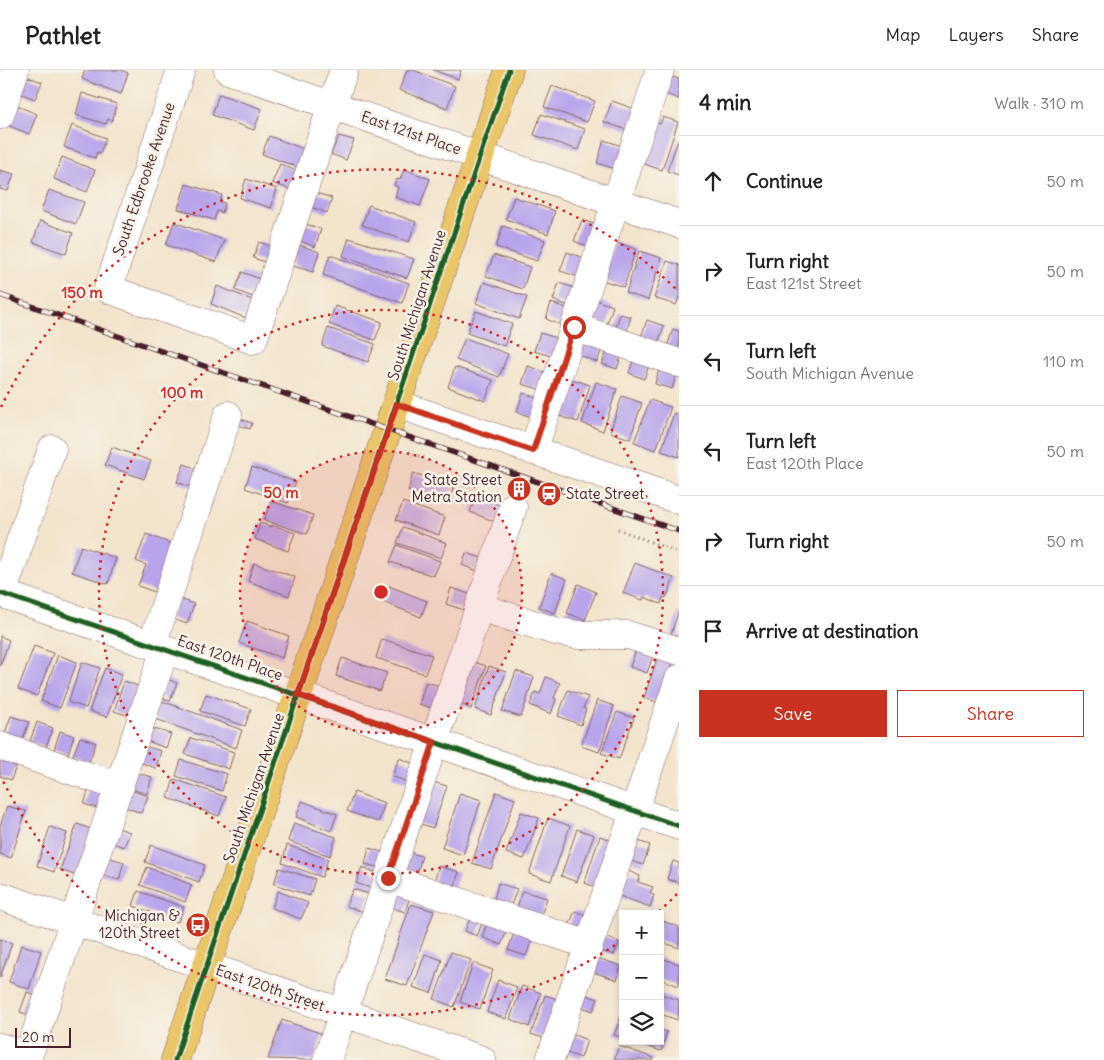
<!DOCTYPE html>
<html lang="en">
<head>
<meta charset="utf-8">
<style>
  body { margin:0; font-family:Delius,sans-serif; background:#f6f6f6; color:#222 }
  .controls { position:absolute; right:15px; bottom:15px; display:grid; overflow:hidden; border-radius:0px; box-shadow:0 2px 8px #0003 }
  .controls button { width:45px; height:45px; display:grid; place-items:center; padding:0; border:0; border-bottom:1px solid #e0e0e0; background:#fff; color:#222; font:25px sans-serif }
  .scale { position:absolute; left:15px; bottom:12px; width:56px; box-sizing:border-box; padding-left:5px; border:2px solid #4a1f2b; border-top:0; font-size:14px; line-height:18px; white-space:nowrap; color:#4a1f2b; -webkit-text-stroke:4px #f7f3e8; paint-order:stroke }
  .stop { position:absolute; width:15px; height:15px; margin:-11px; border:4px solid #c8321e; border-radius:50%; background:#fff }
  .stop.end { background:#c8321e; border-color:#fff; box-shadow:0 1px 5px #0008 }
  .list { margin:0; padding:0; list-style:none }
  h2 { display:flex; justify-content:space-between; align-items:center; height:65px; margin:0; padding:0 20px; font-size:21px }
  h2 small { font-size:16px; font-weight:400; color:#767676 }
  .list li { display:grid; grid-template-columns:32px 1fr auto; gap:15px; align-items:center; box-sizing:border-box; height:90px; padding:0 20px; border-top:1px solid #e0e0e0 }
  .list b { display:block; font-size:19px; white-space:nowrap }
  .list p { margin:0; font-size:16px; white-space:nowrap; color:#767676 }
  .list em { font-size:16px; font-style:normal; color:#767676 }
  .actions { display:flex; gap:10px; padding:15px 20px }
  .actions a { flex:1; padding:11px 0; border:1px solid #c8321e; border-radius:0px; text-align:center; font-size:18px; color:#c8321e }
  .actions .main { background:#c8321e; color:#fff }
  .icon { flex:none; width:28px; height:28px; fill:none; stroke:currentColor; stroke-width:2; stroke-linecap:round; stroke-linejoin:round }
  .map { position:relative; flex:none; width:679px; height:990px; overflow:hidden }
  header { display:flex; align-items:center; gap:30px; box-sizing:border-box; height:70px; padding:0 25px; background:#fff; border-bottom:1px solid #e0e0e0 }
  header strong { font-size:24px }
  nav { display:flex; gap:28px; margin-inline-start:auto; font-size:18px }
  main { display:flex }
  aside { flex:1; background:#fff }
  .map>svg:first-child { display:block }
  .building { fill:#b7a4eb }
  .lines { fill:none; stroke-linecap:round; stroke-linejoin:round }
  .minor-casing { stroke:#856463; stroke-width:29 }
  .major-casing { stroke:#856463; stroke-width:29 }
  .path { stroke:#856463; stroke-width:3; stroke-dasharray:1 4; stroke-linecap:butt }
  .minor { stroke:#fff; stroke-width:28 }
  .major { stroke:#ebc669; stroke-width:28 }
  .rail-casing { stroke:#4a1f2b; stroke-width:5.5 }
  .rail { stroke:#f7f3e8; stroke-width:4; stroke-dasharray:11; stroke-linecap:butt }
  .cycleway-casing { stroke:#f7f3e8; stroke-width:8 }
  .cycleway { stroke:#1b5e20; stroke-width:5 }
  .route { stroke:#c8321e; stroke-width:6 }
  .ring { fill:none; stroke:#d62828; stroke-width:2.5; stroke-dasharray:2.5 5 }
  .labels { text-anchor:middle; stroke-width:5; stroke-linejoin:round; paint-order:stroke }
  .street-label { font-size:15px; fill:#4a1f2b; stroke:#f7f3e8 }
  .poi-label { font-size:15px; fill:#4a1f2b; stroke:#f7f3e8; text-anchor:end }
  .centre { fill:#d62828; stroke:#f7f3e8; stroke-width:2.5 }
  .ring-label { font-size:15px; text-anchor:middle; font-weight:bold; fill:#d62828; stroke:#f7f3e8; stroke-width:5; stroke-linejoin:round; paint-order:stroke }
</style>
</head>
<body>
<header>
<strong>Pathlet</strong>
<nav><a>Map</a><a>Layers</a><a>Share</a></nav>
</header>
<main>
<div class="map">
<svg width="679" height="990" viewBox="0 0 679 990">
  <rect width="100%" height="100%" fill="#f7f3e8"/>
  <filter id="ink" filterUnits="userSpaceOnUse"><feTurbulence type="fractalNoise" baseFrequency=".02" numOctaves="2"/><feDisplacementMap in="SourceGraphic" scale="10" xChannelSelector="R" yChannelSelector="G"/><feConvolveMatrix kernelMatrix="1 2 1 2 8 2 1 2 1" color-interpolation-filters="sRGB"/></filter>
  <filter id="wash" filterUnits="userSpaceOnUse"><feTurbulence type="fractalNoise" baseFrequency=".0096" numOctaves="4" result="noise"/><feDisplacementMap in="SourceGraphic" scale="20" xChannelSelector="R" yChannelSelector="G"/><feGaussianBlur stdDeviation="1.12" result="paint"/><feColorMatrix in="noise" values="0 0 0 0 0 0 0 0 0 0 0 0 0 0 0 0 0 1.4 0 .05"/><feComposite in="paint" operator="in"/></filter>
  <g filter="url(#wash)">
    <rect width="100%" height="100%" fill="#f3e4cc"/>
    <g id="blocks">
      <!-- building -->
      <path class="building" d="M85,0H121L128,3L121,24L82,9Z
        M407,0H413L455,16L447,38L399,20Z
        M433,0H461L458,9Z
        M23,5L42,12L35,29L17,22Z
        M669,6L679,9V29L663,23Z
        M552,16L595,31L587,52L544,37Z
        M82,23L117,34L112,51L108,49L106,54L76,45Z
        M219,24L262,39L254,60L212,45Z
        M612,31L638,40L630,61L604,52Z
        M15,35L37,44L29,64L7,55Z
        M541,44L585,59L578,80L534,65Z
        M663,47L678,52L662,100L638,92L652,51L660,54Z
        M72,55L106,68L100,83L97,82L95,88L64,77Z
        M269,66L304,79L297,97L262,84Z
        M339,66L354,70L346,90L331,84Z
        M679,68V105L667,101Z
        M604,70L625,77L618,100L597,93Z
        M62,87L95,100L87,122L54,109Z
        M280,94L299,102L292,120L272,113Z
        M404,99L430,109L420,136L395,127L398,117L394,115L397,109L400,110Z
        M0,100L14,104L8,121L0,119Z
        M246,109L277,119L271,138L240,128Z
        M186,114L222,125L220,132L225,133L222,143L217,141L214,150L178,139Z
        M49,120L84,132L76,154L41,141Z
        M316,123L332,128L327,143L311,137Z
        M514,127L555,141L548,164L506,149Z
        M369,135L416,152L409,172L362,155Z
        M582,150L600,156L592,178L574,171Z
        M40,151L73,163L66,184L33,172Z
        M174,152L224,170L216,192L166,175Z
        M302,153L321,159L315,177L297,170Z
        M503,156L545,170L537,191L496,177Z
        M349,168L414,189L407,208L343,186Z
        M259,172L276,178L271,194L253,188Z
        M615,172L636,179L624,217L602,210Z
        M300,175L319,182L313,202L293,196Z
        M639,181L661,188L648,230L626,223Z
        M567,182L587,189L579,207L560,201Z
        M330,185L409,213L402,233L323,205Z
        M494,185L530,197L523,219L486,206Z
        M667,191L679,195V227L676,235L654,228Z
        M242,202L265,211L258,229L235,220Z
        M484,212L527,227L519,249L476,233Z
        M559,213L578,219L572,237L553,230Z
        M217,216L252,230L246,248L211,234Z
        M595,230L613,236L607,254L589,249Z
        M551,233L570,239L564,256L546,249Z
        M335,236L382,252L375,270L329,254Z
        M476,241L512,254L504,276L467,263Z
        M620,244L631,247L626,263L615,260Z
        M647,250L664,256L658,273L641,267Z
        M328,258L375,274L368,292L322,276Z
        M673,259L679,261V280L667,277Z
        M540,263L560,269L554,287L534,281Z
        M465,268L508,284L499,307L456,290Z
        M586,268L604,274L597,292L579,285Z
        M609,276L623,281L617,299L602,294Z
        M635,285L651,290L644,309L629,303Z
        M660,295L678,300L672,319L655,314Z
        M528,296L548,303L542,320L522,314Z
        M455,297L493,310L485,331L448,317Z
        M568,308L590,315L578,352L556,345Z
        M596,312L617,319L603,361L582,353Z
        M523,323L540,329L534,348L517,342Z
        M622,326L642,333L630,369L610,362Z
        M650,330L671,337L656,380L634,372Z
        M674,343L679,345V387L661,381Z
        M240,349L252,353L250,359L238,355Z
        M112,377L151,391L144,409L105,395Z
        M184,394L200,400L193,418L177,412Z
        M252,397L296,412L288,433L245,418Z
        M413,403L454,416L448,434L408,421Z
        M512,412L530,419L527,425L509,419Z
        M476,426L502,436L496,452L470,442Z
        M271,431L313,445L307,464L264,450Z
        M403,432L445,447L439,465L396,450Z
        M260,453L272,457V455L295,463L288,481L255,469Z
        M403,457L447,473L441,488L397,473Z
        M146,464L172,474L155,522L138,516L146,495L136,491Z
        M397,475L440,491L434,506L390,492Z
        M81,476L116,488L108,514L72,502Z
        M466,483L485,489L480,502L462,495Z
        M254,493L295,507L289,526L248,511Z
        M635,493L674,508L666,528L663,527L661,534L644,527L643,530L623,523Z
        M551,503L567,509L555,543L539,537Z
        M578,514L596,522L585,550L567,543Z
        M389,516L427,531L421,547L383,532Z
        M451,518L472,525L467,541L446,534Z
        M177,528L194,534L187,554L170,548Z
        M679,540V567L671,564Z
        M247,551L289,566L282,588L239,573Z
        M0,566L9,570L0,596Z
        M382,569L432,585L425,604L376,588Z
        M638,574L655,580L647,603L630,597Z
        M34,576L53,583L37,626L18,619Z
        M58,585L77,592L60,638L41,631Z
        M658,586L673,592L668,606L663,634L644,628Z
        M342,588L387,603L380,621L336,606Z
        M471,591L486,596L471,639L457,632Z
        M82,592L100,598L86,638L68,632Z
        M489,596L506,602L491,645L475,639Z
        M105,598L122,604L107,647L89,641Z
        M516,601L534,607L521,647L502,641Z
        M546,607L560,613L554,628L556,629L551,644L530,635L535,622L540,624Z
        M165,608L177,613L170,631L158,626Z
        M124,611L143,618L133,647L114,641Z
        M426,612L445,617L438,640L419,634Z
        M568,620L588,627L583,639H586L581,655L558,646Z
        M206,624L251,639L245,656L200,641Z
        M159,630L242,660L236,678L153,648Z
        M597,630L614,636L599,682L581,676Z
        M617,642L634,648L619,689L601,683Z
        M11,646L29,652L23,669L5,663Z
        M37,652L53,658L46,677L30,671Z
        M148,657L171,664L166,678L144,670Z
        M60,661L74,666L68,684L54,680Z
        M80,667L96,673L89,692L73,686Z
        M191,668L234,682L229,699L185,684Z
        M141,675L161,681L156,698L136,691Z
        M0,681L19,689L11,710L0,706Z
        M399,688L419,696L412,714L392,706Z
        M181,690L227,704L222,721L176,706Z
        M134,702L152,707L147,724L129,718Z
        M174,709L226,727L219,746L168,728Z
        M429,711L447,716L433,758L415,752Z
        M90,715L106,721L100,739L84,734Z
        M126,719L148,726L141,743L120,735Z
        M354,722L385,733L378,752L347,741Z
        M496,722L515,729L491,799L472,793Z
        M460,723L481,730L463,785L442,778Z
        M302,731L337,744L331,761L296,747Z
        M7,736L26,741L11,788L0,784V756Z
        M521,742L539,748L524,789L506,783Z
        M548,748L570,756L551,811L529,804Z
        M294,753L336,767L330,786L288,771Z
        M77,754L94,760L77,806L60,800Z
        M112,756L130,762L124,777L107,771Z
        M50,757L67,763L54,802L37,796Z
        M577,759L594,765L577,812L561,806Z
        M600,766L618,773L602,819L584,813Z
        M635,770L650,775L643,795L628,790Z
        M151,775L205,795L199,812L145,792Z
        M287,775L328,789L322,807L282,793Z
        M369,778L385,783L381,798L365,794Z
        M406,782L422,786L417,804L401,799Z
        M104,786L124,792L119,810L99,804Z
        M673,791L679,793V813L667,809Z
        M439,796L459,802L454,818L434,813Z
        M147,797L192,815L185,832L140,815Z
        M362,797L379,804L373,819L356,813Z
        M279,798L315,809L310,826L274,814Z
        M624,799L640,806L638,812L653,817L650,823L654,825L650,837L614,824Z
        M498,813L517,819L511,835L494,830Z
        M393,817L411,823L405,842L387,836Z
        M353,819L369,824L364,842L346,836Z
        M138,821L184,837L178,852L133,836Z
        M278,821L308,833L301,849L272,838Z
        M522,821L547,828L540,848L516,841Z
        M411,834L434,841L407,916L385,909Z
        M575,841L590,847L583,864L568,858Z
        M472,843L484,848L477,866L465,861Z
        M489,848L509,856L501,875L482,867Z
        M660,850L679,857V878L660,871Z
        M515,860L533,866L526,886L508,880Z
        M603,866L619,872L614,885L598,880Z
        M0,869L12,873L0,908Z
        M21,875L41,881L29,919L9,912Z
        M451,882L471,890L454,937L434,929Z
        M425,884L442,890L431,923L413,917Z
        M594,887L621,896L617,910L590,901Z
        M660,888L679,894V916L660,909Z
        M473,893L493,900L480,939L460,932Z
        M498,910L517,917L506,949L487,942Z
        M522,916L541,923L529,957L510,949Z
        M27,922L38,927L31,946L20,942Z
        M580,923L598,929L593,941L576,935Z
        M660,924L679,930L678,950L660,944Z
        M545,925L563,931L549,970L531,964Z
        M621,946H623V968L614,965Z
        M282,950L323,964L314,990L268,989Z
        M660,959L667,962L661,981L634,972L660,971Z
        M569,963L587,970L581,988L562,981Z
        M619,976L654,988V990H614Z"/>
    </g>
  </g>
  <g filter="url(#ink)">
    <use href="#blocks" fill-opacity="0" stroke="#856463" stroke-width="1"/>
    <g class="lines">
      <defs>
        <path id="minor" d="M181,0L108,219L253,270L344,0
          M228,0L679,154
          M0,45L15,0
          M574,257L679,293
          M397,334L679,430
          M533,381L660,0
          M0,523L679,756
          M2,524L52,379
          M479,537L555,561L578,565H628L679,581
          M152,575L228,345
          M0,676L120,717
          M388,808L589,875
          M0,826L482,990
          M0,977L28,986
          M27,990L165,579
          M327,990L513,437
          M550,990L679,609"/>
        <path id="major" d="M175,990L509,0"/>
      </defs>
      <!-- minor casing -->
      <use href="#minor" class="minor-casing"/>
      <!-- major casing -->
      <use href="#major" class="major-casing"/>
      <!-- path -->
      <path class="path" d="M409,382L427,389
        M618,459L679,483"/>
      <!-- minor -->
      <use href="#minor" class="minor"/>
      <!-- major -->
      <use href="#major" class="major"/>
      <defs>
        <path id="rail" d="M0,225L679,461"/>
      </defs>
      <!-- rail casing -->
      <use href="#rail" class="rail-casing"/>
      <!-- rail -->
      <use href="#rail" class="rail"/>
      <defs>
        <path id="cycleway" d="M0,523L679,756
          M175,990L509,0"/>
      </defs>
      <!-- cycleway casing -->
      <use href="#cycleway" class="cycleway-casing"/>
      <!-- cycleway -->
      <use href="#cycleway" class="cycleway"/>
    </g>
  </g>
  <g class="lines" filter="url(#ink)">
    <!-- route -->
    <path class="route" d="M388,808L434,672L298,625L397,334L533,381L574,257"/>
  </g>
  <!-- distance rings -->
  <circle cx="381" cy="522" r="141" fill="#d62828" fill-opacity=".12"/>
  <g class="ring">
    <circle cx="381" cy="522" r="141"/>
    <circle cx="381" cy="522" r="282"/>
    <path d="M677 824A423 423 0 0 1 656 844M621 871A423 423 0 0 1 1 707M1 337A423 423 0 0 1 677 220"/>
  </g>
  <!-- icons -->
  <defs>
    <symbol id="building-disc" viewBox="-11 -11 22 22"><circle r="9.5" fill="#c8321e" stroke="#f7f3e8"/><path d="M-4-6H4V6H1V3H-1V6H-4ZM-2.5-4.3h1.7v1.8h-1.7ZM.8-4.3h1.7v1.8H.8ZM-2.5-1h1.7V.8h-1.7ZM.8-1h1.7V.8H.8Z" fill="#fff"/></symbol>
    <symbol id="station-disc" viewBox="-11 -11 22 22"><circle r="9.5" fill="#c8321e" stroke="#f7f3e8"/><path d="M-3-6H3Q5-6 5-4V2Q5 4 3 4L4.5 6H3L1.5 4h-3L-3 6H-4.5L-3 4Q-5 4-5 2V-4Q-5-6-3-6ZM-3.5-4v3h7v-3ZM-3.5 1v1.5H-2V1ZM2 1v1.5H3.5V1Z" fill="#fff"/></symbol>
    <symbol id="bus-disc" viewBox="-11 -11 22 22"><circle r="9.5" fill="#c8321e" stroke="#f7f3e8"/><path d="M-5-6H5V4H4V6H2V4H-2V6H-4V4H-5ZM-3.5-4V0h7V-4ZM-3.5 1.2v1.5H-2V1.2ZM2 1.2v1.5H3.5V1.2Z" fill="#fff"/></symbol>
  </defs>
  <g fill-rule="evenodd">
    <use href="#building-disc" x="505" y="405" width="28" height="28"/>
    <use href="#station-disc" x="535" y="410" width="28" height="28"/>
    <use href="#bus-disc" x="184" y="841" width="28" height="28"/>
  </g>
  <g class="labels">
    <!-- street labels -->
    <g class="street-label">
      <text transform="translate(411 63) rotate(19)" y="5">East 121st Place</text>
      <text transform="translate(144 109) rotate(-71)" y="5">South Edbrooke Avenue</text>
      <text transform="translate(417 235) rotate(-72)" y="5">South Michigan Avenue</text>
      <text transform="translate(230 588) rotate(19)" y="5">East 120th Place</text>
      <text transform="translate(254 718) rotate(-71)" y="5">South Michigan Avenue</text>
      <text transform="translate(270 918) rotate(19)" y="5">East 120th Street</text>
    </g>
    <!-- poi labels -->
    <g class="poi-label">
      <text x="502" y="415">State Street<tspan x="502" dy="17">Metra Station</tspan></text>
      <text x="566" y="429" text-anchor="start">State Street</text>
      <text x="180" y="851">Michigan &amp;<tspan x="180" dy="17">120th Street</tspan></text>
    </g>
  </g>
  <circle cx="381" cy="522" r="8" class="centre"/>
  <g class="ring-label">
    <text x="82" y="228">150 m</text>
    <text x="182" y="328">100 m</text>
    <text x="281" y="428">50 m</text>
  </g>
</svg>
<div class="controls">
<button>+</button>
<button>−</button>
<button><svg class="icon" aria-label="layers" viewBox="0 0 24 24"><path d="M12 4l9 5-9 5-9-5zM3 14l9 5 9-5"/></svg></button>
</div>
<div class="scale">20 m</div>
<div class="stop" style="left:574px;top:257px"></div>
<div class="stop end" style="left:388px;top:808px"></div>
</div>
<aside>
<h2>4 min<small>Walk · 310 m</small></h2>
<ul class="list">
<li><svg class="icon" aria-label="ahead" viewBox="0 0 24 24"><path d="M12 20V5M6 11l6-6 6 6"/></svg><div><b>Continue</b></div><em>50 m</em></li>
<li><svg class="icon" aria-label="right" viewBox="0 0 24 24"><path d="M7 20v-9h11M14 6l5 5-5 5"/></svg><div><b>Turn right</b><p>East 121st Street</p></div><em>50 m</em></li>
<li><svg class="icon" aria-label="left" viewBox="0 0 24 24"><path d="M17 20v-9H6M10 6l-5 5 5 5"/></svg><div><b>Turn left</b><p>South Michigan Avenue</p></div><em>110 m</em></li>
<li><svg class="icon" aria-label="left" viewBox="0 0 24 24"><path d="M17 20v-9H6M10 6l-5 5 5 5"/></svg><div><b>Turn left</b><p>East 120th Place</p></div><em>50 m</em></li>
<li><svg class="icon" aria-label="right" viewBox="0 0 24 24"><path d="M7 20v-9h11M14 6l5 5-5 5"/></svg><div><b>Turn right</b></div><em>50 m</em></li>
<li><svg class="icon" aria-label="arrive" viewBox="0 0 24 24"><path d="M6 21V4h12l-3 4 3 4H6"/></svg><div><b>Arrive at destination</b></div></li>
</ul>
<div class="actions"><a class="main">Save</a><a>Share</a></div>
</aside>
</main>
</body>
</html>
